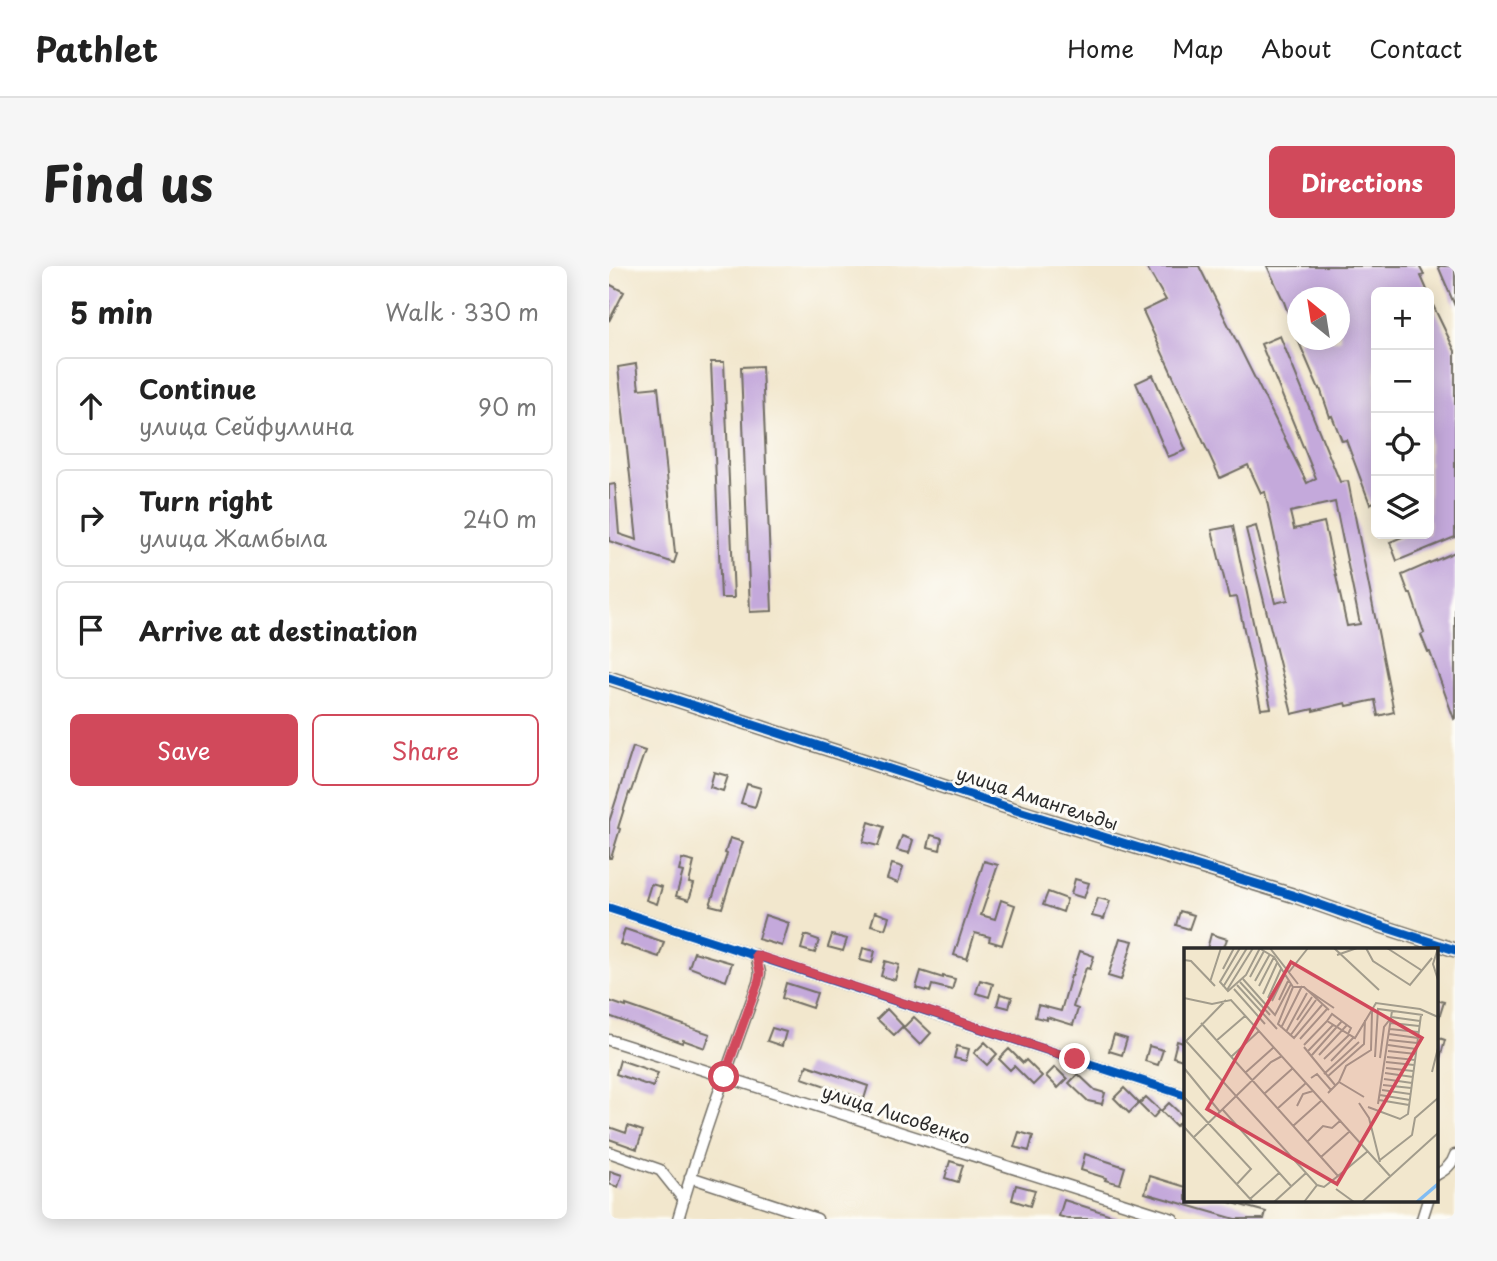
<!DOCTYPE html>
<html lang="en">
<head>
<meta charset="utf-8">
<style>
  body { margin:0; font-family:"Playpen Sans",sans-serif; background:#f6f6f6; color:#222 }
  .controls { position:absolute; right:21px; top:21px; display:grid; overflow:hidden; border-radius:10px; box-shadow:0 4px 18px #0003 }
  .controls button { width:63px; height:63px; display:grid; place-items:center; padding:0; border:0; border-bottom:2px solid #e0e0e0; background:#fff; color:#222; font:35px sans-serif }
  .compass { position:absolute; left:678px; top:21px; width:63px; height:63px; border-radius:50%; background:#fff; box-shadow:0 4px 18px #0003; rotate:330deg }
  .stop { position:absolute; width:21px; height:21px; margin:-16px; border:5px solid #d1495b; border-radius:50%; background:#fff }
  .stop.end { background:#d1495b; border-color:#fff; box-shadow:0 2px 7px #0008 }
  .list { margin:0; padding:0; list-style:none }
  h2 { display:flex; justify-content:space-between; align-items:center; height:91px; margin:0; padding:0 28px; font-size:30px }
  h2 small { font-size:23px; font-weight:400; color:#767676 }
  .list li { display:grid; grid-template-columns:46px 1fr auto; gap:21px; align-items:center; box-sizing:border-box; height:98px; margin:0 14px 14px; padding:0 14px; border:2px solid #e0e0e0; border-radius:10px }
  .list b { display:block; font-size:26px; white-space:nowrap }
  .list p { margin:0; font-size:23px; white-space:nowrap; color:#767676 }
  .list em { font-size:23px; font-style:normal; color:#767676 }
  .actions { display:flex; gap:14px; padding:21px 28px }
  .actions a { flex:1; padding:16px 0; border:2px solid #d1495b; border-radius:10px; text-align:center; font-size:24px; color:#d1495b }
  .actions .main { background:#d1495b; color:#fff }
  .icon { flex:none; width:38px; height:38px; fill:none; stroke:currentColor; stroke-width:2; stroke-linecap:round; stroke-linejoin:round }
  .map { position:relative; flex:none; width:846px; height:953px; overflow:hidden; border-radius:10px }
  header { display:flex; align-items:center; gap:42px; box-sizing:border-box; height:98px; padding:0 35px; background:#fff; border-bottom:2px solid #e0e0e0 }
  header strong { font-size:33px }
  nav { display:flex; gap:38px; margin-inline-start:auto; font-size:24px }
  .intro { display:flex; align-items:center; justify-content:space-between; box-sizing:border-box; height:168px; padding:0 42px }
  h1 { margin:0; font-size:49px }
  .button { padding:18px 32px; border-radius:10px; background:#d1495b; color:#fff; font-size:24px; font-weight:700 }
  main { display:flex; gap:42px; padding:0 42px }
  aside { flex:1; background:#fff; border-radius:10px; box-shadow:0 4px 18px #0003 }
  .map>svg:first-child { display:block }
  .building { fill:#c4a9db; fill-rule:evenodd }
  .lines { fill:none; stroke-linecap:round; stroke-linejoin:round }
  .minor-casing { stroke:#716d64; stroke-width:13 }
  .tertiary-casing { stroke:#716d64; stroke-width:16 }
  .minor { stroke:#fff; stroke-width:10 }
  .tertiary { stroke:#fff; stroke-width:12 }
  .cycleway-casing { stroke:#fdfcf7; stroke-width:13 }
  .cycleway { stroke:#0057b8; stroke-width:9 }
  .route { stroke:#d1495b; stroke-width:9 }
  .labels { text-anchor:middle; stroke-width:6; stroke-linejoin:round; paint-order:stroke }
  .street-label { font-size:18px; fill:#2b2b2b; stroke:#fdfcf7 }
  .inset-river { fill:none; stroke:#80bcf3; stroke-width:3.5 }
  .inset-road { fill:none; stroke:#a29c8c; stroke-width:2 }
  .view { fill:#d1495b; fill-opacity:0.15; stroke:#d1495b; stroke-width:3.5 }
  .inset-edge { fill:none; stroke:#2b2b2b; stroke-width:3.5 }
</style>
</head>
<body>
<header>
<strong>Pathlet</strong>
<nav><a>Home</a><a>Map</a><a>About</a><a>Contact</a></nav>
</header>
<div class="intro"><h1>Find us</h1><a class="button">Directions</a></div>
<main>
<aside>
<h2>5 min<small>Walk · 330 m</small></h2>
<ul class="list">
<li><svg class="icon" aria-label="ahead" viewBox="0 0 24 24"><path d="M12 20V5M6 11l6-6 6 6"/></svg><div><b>Continue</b><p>улица Сейфуллина</p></div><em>90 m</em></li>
<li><svg class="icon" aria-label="right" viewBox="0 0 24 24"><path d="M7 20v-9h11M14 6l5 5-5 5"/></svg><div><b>Turn right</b><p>улица Жамбыла</p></div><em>240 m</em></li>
<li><svg class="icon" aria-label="arrive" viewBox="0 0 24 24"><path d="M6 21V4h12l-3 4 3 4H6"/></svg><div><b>Arrive at destination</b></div></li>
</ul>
<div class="actions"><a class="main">Save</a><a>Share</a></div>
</aside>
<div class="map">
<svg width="846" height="953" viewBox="0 0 846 953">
  <rect width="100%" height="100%" fill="#fdfcf7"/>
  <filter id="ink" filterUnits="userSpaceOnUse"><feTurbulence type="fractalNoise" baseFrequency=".0143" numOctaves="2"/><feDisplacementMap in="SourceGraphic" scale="14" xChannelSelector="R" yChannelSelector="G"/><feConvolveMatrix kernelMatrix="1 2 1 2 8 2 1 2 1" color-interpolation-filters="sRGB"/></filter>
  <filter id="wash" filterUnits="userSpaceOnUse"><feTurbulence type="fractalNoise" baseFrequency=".00686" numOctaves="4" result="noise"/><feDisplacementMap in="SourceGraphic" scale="28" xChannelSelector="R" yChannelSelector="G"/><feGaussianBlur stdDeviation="1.57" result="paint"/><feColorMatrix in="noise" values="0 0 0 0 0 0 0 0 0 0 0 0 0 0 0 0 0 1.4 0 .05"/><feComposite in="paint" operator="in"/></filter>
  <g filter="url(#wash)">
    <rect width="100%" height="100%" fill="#f2e7cd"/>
    <g id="blocks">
      <!-- building -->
      <path class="building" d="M537,0H590L698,217L707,212L652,78L671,70L731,216L739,215L785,446L769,450L766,434L738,440L737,437L704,445V443L683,448L637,263L647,260L666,337L679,334L656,226L652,227L639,199L611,212L534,45L557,34ZM726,236L751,358L738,360L715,256L685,263L681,246Z
        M658,0H810L815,9L812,10L819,26H767V235L761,238L737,174L733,175L723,150L721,151L711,122L710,123L689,74H731V32H689L688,72L675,36Z
        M829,0H846V40Z
        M0,18L15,26L0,55Z
        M820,31L846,85V271L788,295L781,276L800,268H820Z
        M102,96H115L125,332H112Z
        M27,98L30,123L49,121L66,287L68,288L65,297L0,275V219L6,218L10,268L28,274L9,101Z
        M153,100L163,345L141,346L132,101Z
        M544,109L577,184L559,191L527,117Z
        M624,260L626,270L662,442L652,443L628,331L620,332L603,264Z
        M846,286V452L845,453L821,386H819L812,369L815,367L802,328H800L793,309Z
        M24,481L36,485L21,528L20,527L9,562L11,563L2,592H0V556Z
        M105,506L119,510L114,525L101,521Z
        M138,518L152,522L146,541L132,537Z
        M260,556L275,561L269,580L254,576Z
        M322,569L333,572L331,584L319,581Z
        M293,570L304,574L300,587L288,584Z
        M121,572L134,576L113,642L101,639L118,588L116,587Z
        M73,593L85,596L80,617L85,618L80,634L67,630L74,606L70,605Z
        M375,595L389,599L372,649L386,653L392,634L406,639L393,679L380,675L381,671L366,667L358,693L345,689Z
        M283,598L294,601L289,617L278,613Z
        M466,613L480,617L475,632L462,628Z
        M42,618L53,621L48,638L37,634Z
        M439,626L458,633L454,646L434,639Z
        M489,632L501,635L495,653L483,650Z
        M571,645L585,649L580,663L567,659Z
        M266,646L280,651L276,663L262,659Z
        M156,649L180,657L173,680L149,673Z
        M16,663L55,676L50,691L11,678Z
        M602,668L618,673L614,683H598Z
        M196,669L210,674L206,687L192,683Z
        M223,669L238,673L234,685L219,681Z
        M511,672L524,675L512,714L499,710Z
        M254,682L266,685L263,697L251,694Z
        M471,685L485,690L481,703L477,702L464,741L469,743L464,759L438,751V754L426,751L429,739L452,745L462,710H463Z
        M85,686L123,697L117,715L80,701Z
        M276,695L290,699L286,714L272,710Z
        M312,705L334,712V710L346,713L343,724L323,719L321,726L307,722Z
        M371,714L384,718L380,731L367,727Z
        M177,717L208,727L203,742L173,732Z
        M391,728L403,731L400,742L388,739Z
        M827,734L835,736L828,758H827Z
        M0,735L17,741V739L101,768L96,782L74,774L73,777L0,750Z
        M278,743L294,760L285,769L268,753Z
        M305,751L322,767L311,779L294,762Z
        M163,762L177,766L173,780L158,775Z
        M505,769L518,773L513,789L500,785Z
        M827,771L836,774L829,799H827Z
        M568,775L577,778V795L564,791Z
        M376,776L388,788L378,799L365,787Z
        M348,780L360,783L357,795L345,792Z
        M540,780L554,784L549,799L536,795Z
        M400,783L414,797L417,794L433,810L424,819L405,800L401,804L390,793Z
        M11,794L49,807L44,821L7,808Z
        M198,799L259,820L255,833L193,812Z
        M446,801L458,813L449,822L437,810Z
        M469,808L486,824L496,827L493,838L479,835L460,817Z
        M515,822L530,837L520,847L505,832Z
        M537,831L551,844L544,852L530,838Z
        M560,837L575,851L567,860L552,845Z
        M19,860L34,865L28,883L0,873V861L17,867Z
        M410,866L424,870L420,885L405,881Z
        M476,888L516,901L511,918L496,914L497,912L472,904Z
        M341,895L354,899L349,916L336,912Z
        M1,905L13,909L9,921L0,918Z
        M541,910L577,921V934H613L657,946L655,953H626L536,927Z
        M407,919L426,924L421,940L403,934Z
        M455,934L509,951L508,953H460L450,950Z"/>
    </g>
  </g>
  <g filter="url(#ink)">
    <use href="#blocks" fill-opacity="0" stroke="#716d64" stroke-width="2"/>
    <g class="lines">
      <defs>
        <path id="minor" d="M0,642L576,829
          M0,774L564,953
          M0,886L51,904L75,934
          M827,909C836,904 843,899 846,889
          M81,911L208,953
          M69,953C92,873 121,795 149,717L151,707L147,689
          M813,953L819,934"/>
        <path id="tertiary" d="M0,412L413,546L683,629L757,655L846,684"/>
      </defs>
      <!-- minor casing -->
      <use href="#minor" class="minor-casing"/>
      <!-- tertiary casing -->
      <use href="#tertiary" class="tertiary-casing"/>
      <!-- minor -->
      <use href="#minor" class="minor"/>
      <!-- tertiary -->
      <use href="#tertiary" class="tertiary"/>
      <defs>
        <path id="cycleway" d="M0,412L413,546L683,629L757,655L846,684
          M0,642L576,829"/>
      </defs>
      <!-- cycleway casing -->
      <use href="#cycleway" class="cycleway-casing"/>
      <!-- cycleway -->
      <use href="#cycleway" class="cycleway"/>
    </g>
  </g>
  <g class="lines" filter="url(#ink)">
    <!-- route -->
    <path class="route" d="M115,811L149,717L151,707L147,689L466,793"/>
  </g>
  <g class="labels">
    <!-- street labels -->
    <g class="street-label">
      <text transform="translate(428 533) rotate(18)" y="6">улица Амангельды</text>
      <text transform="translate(287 849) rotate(18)" y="6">улица Лисовенко</text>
    </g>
  </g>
  <!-- overview -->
  <g transform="translate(575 682)">
    <rect width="254" height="254" fill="#f2e7cd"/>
    <path class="inset-river" d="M233,254L254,236"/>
    <path class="inset-road" d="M56,0L36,34L44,43L62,27L76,0M75,0L90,9L109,39H120L145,62M86,0L114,36M150,0L195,42M182,0L189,13L226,37L248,10M203,0L237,22M254,0L249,16L254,32M153,7L173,0M0,12L7,13L31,38M39,21L50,0M105,24L124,0M66,29L80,3M59,31L91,67L107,36M71,33L86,6M26,34L37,0M56,34L86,67M53,37L93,81M75,38L90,9M39,39L63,0M109,39L94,76L110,90L138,57M50,41L81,76M122,41L150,60M43,42L69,0M79,46L93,15M0,50L28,56L47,52L206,228M84,50L97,21M42,52L2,93L133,237L120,254M95,52L104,33M88,53L101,26M207,69L236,73M113,72L128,49M143,73L148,66L167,80L164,86M17,75L154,228L184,203M207,75L235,78M97,80L118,38M206,81L234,84M102,84L123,45M205,86L234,90M106,88L132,52M116,91L143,61M205,92L233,95M32,93L61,68M120,97L143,73L171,90L192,55L236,61L254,69M204,97L232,101M120,99L151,137M124,103L149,77M204,103L232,106M128,107L158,73M135,107L163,77M47,109L75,83M191,109L194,61L239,67M203,109L231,112M196,110L200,79L207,70M140,111L165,87M147,113L170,89M202,114L230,117M0,120L36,164M202,120L229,123M248,124L254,100M61,125L90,99M201,125L229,129M140,126L175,94M143,129L180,96L181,72M127,130L133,126L147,142M200,131L228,135M155,134L180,149M199,137L227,140M198,142L226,146M144,145L155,134L162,118L187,102L188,63M80,146L109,120M196,147L226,152M0,149L67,221L52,237M195,152L225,157M175,155L185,170L196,214M194,156L208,63M113,158L119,146L129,143M184,159L216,171L224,166L237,67M93,161L122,135M39,162L107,238M109,178L138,152M0,179L69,254M10,189L87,114L98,108M123,194L139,178L148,180L157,172M137,209L166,183M196,212L228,187L231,170L254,150M133,237L140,239L154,228M152,241L170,254M66,251L95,225M90,254L122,225M178,254L254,185"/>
    <path class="view" d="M107,14L238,90L153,236L23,161Z"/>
    <rect width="254" height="254" class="inset-edge"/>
  </g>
</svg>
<div class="controls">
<button>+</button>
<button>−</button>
<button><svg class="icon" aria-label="locate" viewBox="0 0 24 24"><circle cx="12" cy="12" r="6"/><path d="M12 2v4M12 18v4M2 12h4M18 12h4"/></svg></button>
<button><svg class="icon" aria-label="layers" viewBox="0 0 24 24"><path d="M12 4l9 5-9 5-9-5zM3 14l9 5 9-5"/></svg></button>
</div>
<svg class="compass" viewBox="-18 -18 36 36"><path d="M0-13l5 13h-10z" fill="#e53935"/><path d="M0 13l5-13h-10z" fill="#767676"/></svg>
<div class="stop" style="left:115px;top:811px"></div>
<div class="stop end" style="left:466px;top:793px"></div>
</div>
</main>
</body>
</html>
